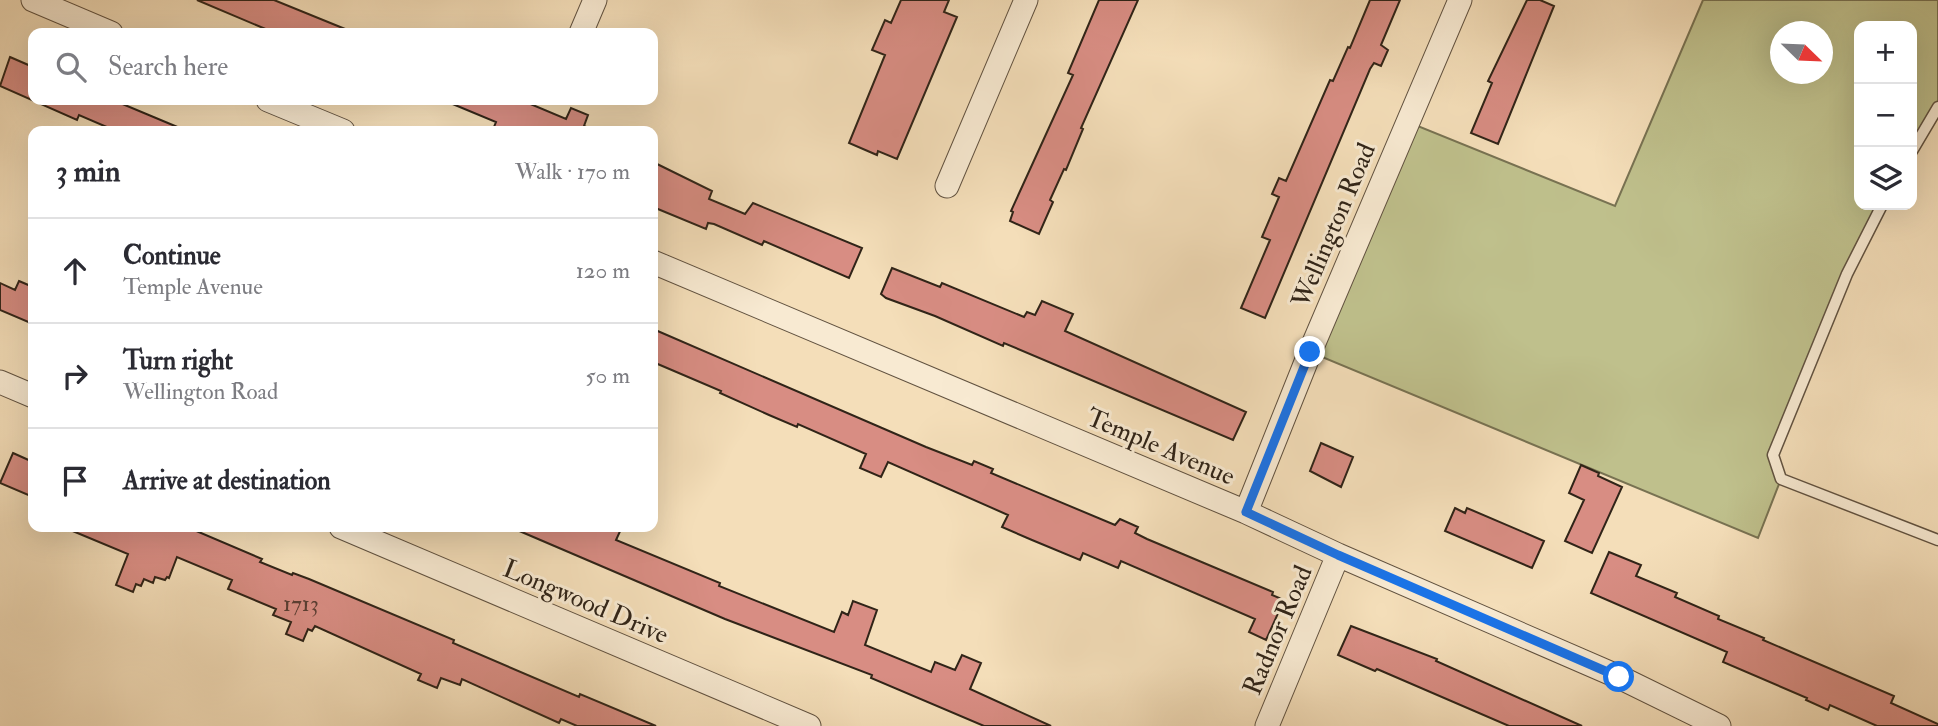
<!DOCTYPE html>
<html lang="en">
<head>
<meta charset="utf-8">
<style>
  body { margin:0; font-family:"IM FELL Double Pica",serif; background:#f7f7f7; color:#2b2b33 }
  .controls { position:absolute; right:21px; top:21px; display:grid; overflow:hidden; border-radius:14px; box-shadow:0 7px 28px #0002 }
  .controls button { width:63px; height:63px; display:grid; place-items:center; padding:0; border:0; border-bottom:2px solid #e1e1e2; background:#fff; color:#2b2b33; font:35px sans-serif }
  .compass { position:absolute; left:1770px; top:21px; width:63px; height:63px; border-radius:50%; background:#fff; box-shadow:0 7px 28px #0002; rotate:113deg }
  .stop { position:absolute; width:21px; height:21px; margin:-16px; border:5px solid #1a73e8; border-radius:50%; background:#fff }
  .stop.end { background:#1a73e8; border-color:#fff; box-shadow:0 2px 7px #0008 }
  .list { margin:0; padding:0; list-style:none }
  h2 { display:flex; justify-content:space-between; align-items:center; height:91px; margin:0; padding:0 28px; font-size:30px }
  h2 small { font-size:23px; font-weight:400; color:#7c7c81 }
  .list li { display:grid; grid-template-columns:46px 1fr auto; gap:21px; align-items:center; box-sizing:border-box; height:105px; padding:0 28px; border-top:2px solid #e1e1e2 }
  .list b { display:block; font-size:26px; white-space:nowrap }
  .list p { margin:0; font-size:23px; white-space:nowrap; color:#7c7c81 }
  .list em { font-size:23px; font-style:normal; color:#7c7c81 }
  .icon { flex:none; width:38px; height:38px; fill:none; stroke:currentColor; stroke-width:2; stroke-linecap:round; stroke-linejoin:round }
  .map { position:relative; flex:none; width:1938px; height:726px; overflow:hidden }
  .search { position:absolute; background:#fff; box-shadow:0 7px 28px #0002; left:28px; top:28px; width:630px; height:77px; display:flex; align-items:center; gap:18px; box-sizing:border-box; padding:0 24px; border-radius:14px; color:#7c7c81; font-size:26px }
  .panel { position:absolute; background:#fff; box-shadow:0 7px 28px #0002; left:28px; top:126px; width:630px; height:406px; border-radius:14px }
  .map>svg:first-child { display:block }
  .green { fill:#bfc08c; stroke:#787252; stroke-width:2; fill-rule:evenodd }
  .building { fill:#d88d83; stroke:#302418; stroke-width:2 }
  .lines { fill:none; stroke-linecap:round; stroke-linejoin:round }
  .service-casing { stroke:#615240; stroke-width:13 }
  .minor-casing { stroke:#615240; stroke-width:25 }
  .service { stroke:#f8ead2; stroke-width:10 }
  .minor { stroke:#f8ead2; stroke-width:23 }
  .route { stroke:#1a73e8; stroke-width:9 }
  .labels { text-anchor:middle; stroke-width:6; stroke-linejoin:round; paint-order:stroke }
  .number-label { font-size:23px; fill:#5a3e33 }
  .street-label { font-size:26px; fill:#302418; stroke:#f8ead2 }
</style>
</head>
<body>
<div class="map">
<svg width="1938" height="726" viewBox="0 0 1938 726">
  <rect width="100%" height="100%" fill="#f4deb9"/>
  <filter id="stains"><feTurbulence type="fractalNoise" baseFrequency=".00286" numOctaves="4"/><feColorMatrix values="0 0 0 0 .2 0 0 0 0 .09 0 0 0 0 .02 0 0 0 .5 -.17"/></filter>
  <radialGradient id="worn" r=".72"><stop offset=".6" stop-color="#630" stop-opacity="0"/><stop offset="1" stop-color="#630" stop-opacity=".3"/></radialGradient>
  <!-- green -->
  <path class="green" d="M1703,0H1938V107L1912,151V26H1859V205H1882L1773,455L1781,479L1758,538L1310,352L1408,122L1615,206ZM1780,32H1822V74H1780Z"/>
  <!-- building -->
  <path class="building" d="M197,0H274L355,33H275Z
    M901,0H949L944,12L957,17L897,159L878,151L877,155L849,143L885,55L872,50L885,20L891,23Z
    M1099,0H1138L1081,128L1083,129L1066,170L1064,169L1050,200L1053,202L1039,234L1010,221L1013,212L1011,211L1073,75L1068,73Z
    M1370,0H1400L1381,45L1388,50L1381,66L1374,63L1370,69L1265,318L1241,308L1270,240L1262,237L1279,197L1272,194L1279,178L1286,181L1330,80L1333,81L1348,47L1350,48Z
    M1527,0H1540L1554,6L1498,144L1471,133L1492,83L1488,81Z
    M10,57L33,67V100H113L187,131H116L79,115L77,120L0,86Z
    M443,100H521L566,119L571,108L588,115L584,126L595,131H504L494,127L496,122Z
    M653,162L712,191L709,199L745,214L753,203L862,248L849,278L764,241L762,245L714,224L708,223L706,229L653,207Z
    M892,268L940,287L942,283L1024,317L1027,312L1035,315L1042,301L1073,314L1065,331L1246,412L1233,440L1004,343L1003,346L935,316L886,298L881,294Z
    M19,281L33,287V324L0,310V283L15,290Z
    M653,329L926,447L972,465L974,461L993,469L991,473L1115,525L1120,519L1138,527L1135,533L1147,539L1273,592L1272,595L1284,600L1266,640L1249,632L1255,619L1121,561L1118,568L1083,553L1080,560L1032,540L1002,527L1008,515L888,462L881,477L860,468L866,454L798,424L797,427L769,415L720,393L721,391L653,362Z
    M1321,443L1353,457L1341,487L1310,471Z
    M13,453L33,462V497L0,483Z
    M1581,465L1599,473L1598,476L1622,487L1592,553L1565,541L1584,500L1569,493Z
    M1455,508L1465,513L1467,508L1544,541L1532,568L1445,531Z
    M63,527H187L262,559L260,562L292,575L293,573L309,579L454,640L453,643L579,697L580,694L656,726H577L561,719L559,723L462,679L460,685L441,678L437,688L418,680L421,674L315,626L312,631L308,629L303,641L286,634L291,622L273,615L276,609L228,589L232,580L177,557L169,578L167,577L165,580L155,577L153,583L144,579L141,586L136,584L133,592L116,585L128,554Z
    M510,527H622L616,540L720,583L719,586L834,632L842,612L848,615L853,601L877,610L865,645L931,672L935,662L955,670L962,655L981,663L970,689L1051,726H984L871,678L872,675L725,619Z
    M1609,552L1641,565L1636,576L1677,593L1675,597L1719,616L1718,619L1764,638L1763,640L1894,696L1891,703L1938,724V726H1877L1830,705L1828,710L1806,700L1807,698L1723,662L1727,652L1591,593Z
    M1351,626L1437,659L1436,661L1582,726H1509L1377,669L1375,671L1338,655Z"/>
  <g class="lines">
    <defs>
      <path id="service" d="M1912,151L1938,107
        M1882,205L1847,274L1773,455L1781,479L1938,540"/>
      <path id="minor" d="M33,0L111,33
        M581,33L595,0
        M268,100L343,131
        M947,186L1026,0
        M653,262L1246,512L1338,555L1619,677L1719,726
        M0,382L33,396
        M1246,512L1310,352L1460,0
        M341,527L809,726
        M1267,726L1338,555"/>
    </defs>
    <!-- service casing -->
    <use href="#service" class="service-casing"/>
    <!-- minor casing -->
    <use href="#minor" class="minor-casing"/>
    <!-- service -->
    <use href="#service" class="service"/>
    <!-- minor -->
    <use href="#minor" class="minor"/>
  </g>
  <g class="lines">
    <!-- route -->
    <path class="route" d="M1310,352L1246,512L1338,555L1619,677"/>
  </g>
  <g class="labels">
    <!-- number labels -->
    <g class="number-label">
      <text x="301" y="611">1713</text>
    </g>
    <!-- street labels -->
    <g class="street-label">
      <text transform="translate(1333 225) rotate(-67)" y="9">Wellington Road</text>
      <text transform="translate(1161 446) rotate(23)" y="9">Temple Avenue</text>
      <text transform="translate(586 601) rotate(23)" y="9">Longwood Drive</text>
      <text transform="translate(1277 630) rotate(-67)" y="9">Radnor Road</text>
    </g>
  </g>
  <rect width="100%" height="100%" filter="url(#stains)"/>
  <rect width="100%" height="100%" fill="url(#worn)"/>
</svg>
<div class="controls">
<button>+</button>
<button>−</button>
<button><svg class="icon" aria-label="layers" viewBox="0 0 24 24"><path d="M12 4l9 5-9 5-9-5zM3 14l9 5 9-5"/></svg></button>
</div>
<svg class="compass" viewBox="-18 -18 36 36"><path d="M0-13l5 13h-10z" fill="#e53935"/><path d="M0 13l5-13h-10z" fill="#7c7c81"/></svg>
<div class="stop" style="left:1619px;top:677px"></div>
<div class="stop end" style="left:1310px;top:352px"></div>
<div class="search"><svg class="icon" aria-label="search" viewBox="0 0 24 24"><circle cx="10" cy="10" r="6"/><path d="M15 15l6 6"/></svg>Search here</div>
<section class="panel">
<h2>3 min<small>Walk · 170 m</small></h2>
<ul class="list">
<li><svg class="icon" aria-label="ahead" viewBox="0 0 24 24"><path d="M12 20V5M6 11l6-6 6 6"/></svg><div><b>Continue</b><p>Temple Avenue</p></div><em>120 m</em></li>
<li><svg class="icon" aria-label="right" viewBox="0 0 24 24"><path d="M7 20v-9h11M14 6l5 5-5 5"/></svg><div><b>Turn right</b><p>Wellington Road</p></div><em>50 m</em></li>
<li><svg class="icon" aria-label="arrive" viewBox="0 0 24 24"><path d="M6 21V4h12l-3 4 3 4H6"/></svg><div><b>Arrive at destination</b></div></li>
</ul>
</section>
</div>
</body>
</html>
